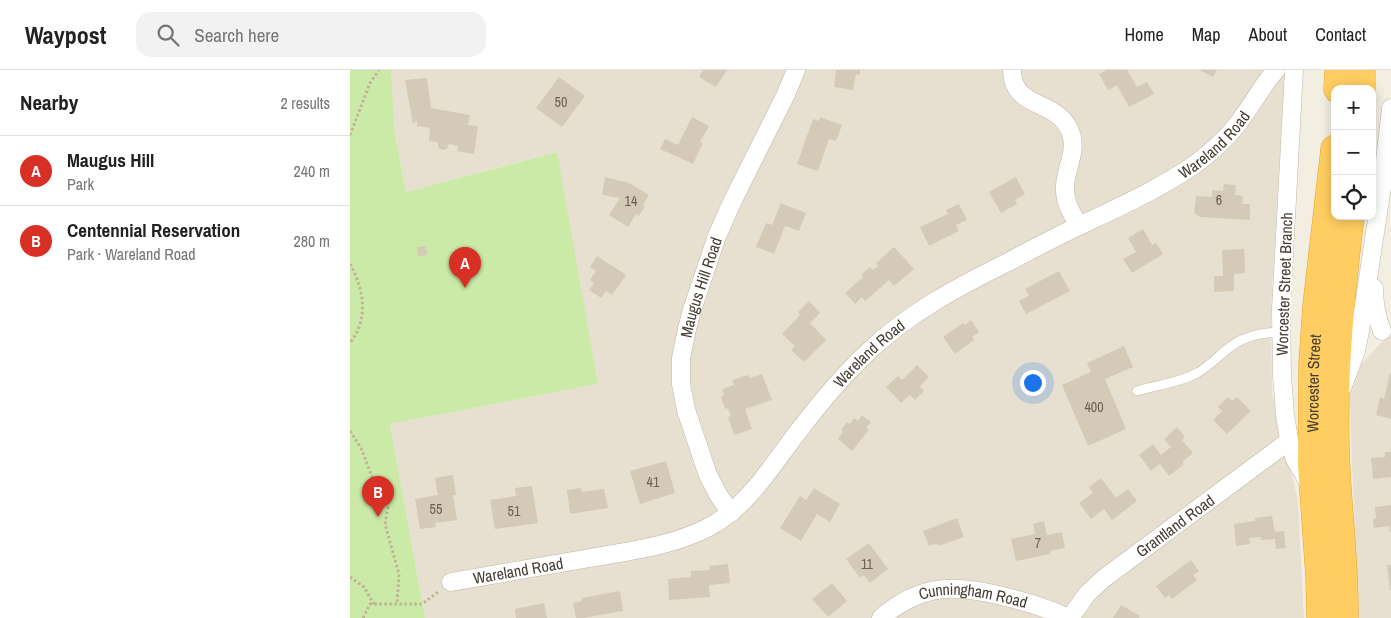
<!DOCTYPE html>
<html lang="en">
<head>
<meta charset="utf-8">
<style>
  body { margin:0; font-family:"Archivo Narrow",sans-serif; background:#f2f2f2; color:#222 }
  .controls { position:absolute; right:15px; top:15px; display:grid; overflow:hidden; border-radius:10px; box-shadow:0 2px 12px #0003 }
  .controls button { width:45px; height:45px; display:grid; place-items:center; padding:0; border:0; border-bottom:1px solid #e0e0e0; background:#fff; color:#222; font:25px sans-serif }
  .you { position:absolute; left:682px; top:312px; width:18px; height:18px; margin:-12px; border:4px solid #fff; border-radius:50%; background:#1a73e8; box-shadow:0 0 0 8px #1a73e833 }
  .badge { display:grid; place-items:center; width:32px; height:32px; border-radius:50%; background:#d93025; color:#fff; font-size:16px; font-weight:700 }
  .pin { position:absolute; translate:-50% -41px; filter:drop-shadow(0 1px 2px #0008) }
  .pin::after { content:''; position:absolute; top:26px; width:18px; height:15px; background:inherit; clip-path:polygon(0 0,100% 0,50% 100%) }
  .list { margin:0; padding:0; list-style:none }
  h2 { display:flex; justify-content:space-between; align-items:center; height:65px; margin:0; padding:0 20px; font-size:21px }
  h2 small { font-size:16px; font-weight:400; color:#767676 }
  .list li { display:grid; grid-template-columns:32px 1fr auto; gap:15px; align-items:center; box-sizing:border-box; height:70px; padding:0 20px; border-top:1px solid #e0e0e0 }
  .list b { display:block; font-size:19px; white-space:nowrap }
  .list p { margin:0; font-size:16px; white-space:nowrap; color:#767676 }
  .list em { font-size:16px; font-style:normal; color:#767676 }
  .icon { flex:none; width:28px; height:28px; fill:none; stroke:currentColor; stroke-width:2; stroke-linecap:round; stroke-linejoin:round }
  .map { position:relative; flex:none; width:1041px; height:548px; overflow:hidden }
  header { display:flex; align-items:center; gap:30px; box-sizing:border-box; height:70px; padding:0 25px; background:#fff; border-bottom:1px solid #e0e0e0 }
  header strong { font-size:24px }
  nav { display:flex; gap:28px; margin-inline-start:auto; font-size:18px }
  .search { width:350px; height:45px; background:#f2f2f2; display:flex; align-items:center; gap:12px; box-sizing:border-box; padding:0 18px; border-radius:15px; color:#767676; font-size:19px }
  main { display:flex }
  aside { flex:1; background:#fff }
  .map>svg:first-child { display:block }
  .residential { fill:#e7e0d0 }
  .green { fill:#cbeaa8 }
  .building { fill:#d5cab7 }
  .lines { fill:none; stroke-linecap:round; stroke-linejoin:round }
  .lane-casing { stroke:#bfb6a5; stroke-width:10 }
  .street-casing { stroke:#bfb6a5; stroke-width:19 }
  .highway-casing { stroke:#e8a427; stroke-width:29 }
  .path { stroke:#c1b295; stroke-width:3; stroke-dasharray:2.5 2.5; stroke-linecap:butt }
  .lane { stroke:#fff; stroke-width:9 }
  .street { stroke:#fff; stroke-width:18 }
  .highway { stroke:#ffcd61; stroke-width:28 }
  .labels { text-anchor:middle; stroke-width:4; stroke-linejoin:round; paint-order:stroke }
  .number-label { font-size:14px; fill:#696154 }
  .street-label { font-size:16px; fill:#453e33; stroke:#fff }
</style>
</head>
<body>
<header>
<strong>Waypost</strong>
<div class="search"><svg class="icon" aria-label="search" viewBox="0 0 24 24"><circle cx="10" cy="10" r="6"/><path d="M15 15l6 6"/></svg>Search here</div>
<nav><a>Home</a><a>Map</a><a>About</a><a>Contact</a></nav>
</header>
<main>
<aside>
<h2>Nearby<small>2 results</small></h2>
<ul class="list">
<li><span class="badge">A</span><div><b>Maugus Hill</b><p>Park</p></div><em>240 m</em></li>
<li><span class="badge">B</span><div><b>Centennial Reservation</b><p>Park · Wareland Road</p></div><em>280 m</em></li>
</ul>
</aside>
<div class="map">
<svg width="1041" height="548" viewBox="0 0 1041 548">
  <rect width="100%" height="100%" fill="#f3eee2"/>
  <!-- residential -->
  <path class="residential" d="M41,0H935L921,237L922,324L948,431L954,548H75L40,354L248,314L206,82L56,122L45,65Z
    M1041,266V548H1008L1007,512L999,321L1004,302L1031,273Z"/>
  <!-- green -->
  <path class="green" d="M0,0H41L45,65L56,122L207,82L248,314L40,354L75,548H0Z"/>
  <!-- building -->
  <path class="building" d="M353,0H377L366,17L349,7Z
    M486,0H510V5L506,4L503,20L484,17Z
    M757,0H777L787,17L797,12L804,24L779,37L767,15L758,20L749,4Z
    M849,0H867L863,7Z
    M209,7L235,26L212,57L186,38Z
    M77,8L81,38L120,45L118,55L128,56L124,84L107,81L108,76L99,74L97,79L94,80L90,79L88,77V72L79,71L80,58L67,56V50L63,54L55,10Z
    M342,47L359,56L350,72L353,73L343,94L310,79L315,69L328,75Z
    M470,47L492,55L486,71L479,69L468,101L447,94L463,49L469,51Z
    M255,107L279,113L299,125L293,135L295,136L289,146L286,144L278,157L259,145L270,128L252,125Z
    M666,107L675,124L665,130L667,134L651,143L639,122Z
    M874,114L886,115L885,125L893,126L892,134H900V150L850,147L844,143L846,126L862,127V120L873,121Z
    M431,133L456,143L449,161L435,156L424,184L406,177L416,153L422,155Z
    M609,134L617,150L606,155L609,161L579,176L570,157L598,144L596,140Z
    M793,159L802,175L806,173L813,184L782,203L773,189L786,182L778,168Z
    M76,176L77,185L68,186L67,177Z
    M544,177L564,199L544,216L539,210L515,231L512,227L505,234L495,223L513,207L511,205L520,197L523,200L528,196L526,193Z
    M894,179L895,203L884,204V221L864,222V206H873L872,180Z
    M247,186L276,205L262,225L256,221L251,228L239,220L244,213L240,210L246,201L240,197Z
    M709,201L720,221L676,244L669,231L679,226L675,219Z
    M459,231L470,243L460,253L476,270L454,292L441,280L445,276L432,264L450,245L448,242Z
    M621,250L629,262L622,267L624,270L605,284L593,267L613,253L615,255Z
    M774,276L783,297L755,309L776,359L738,376L712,315L741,302L737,293Z
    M567,295L579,307L570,316L574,321L565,330L560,325L551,333L536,317L548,306L552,310Z
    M1040,303H1041V349L1026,345L1030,327L1034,329Z
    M412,304L422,330L395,339L402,359L384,365L378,347L381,346L378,338L375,339L371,327L374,325L372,319L384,315L382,310L398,305L400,308Z
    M878,327L882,331L887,327L901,341L877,364L863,350L872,341L868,337Z
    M512,345L521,352L516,358L519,360L502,381L488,369L493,362L491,360L497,352L500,354L504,348L508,351Z
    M827,357L835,367L832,370L843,383L832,392L834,394L819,406L810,394L801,401L789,385L803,374L811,385L821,377L814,369Z
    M1035,382H1041V407L1023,409L1021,388L1035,387Z
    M316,391L325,423L290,434L280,401Z
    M103,405L106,425H103L107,450L85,453L86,457L70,459L65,429L88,425L85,408Z
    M751,408L766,428L778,419L787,431L762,450L754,439L741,449L729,433L743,423L739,417Z
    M182,416L188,453L145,459L140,430L166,426L165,418Z
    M231,418L232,422L254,419L258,438L220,444L217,420Z
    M464,418L490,434L480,452L467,444L451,471L430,458L450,426L456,430Z
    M1041,435V462H1040L1039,456L1024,458L1023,449L1026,448L1025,437Z
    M922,446L925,462L934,461L936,478L926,479L925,469L911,470V467L899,468L900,474L886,476L884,454L905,451V448Z
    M607,448L614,467L588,476L587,473L579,476L573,461Z
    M694,451L697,465L712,462L715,478L700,481V484L666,491L661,469L685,464L683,454Z
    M519,473L538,499L520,513L514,505L510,508L496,489Z
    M841,490L849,501L843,505L847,510L822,529L819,525L815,528L806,516Z
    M378,494L380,513L359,515L360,527L319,530L318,509L341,507V501L360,500L359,496Z
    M1037,495H1041V520L1040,521Z
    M482,513L497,531L478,547L462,529Z
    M270,521L273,541L233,548H226L223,533L232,531V528Z
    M194,533L197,548H166L165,539Z
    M771,535L790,546L789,548H763Z"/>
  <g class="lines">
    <defs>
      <path id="lane" d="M787,321C807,315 829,313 847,303C859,297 869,285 880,277C896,265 912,263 931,262"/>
      <g id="street">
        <path d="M662,0C662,38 704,30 718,57C730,78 716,95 715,116C714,131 721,144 729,155"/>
        <path d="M944,0L931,239L932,305L935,345L940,375L945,389L960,415"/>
        <path d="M1024,218C1024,234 1026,246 1032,261"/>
        <path d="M992,318L1006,281L1010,261L1032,117L1041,38"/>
        <path id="s1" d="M381,443L369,426L358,405L336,340L331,314V288L337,259L342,240L367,166L383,130L436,24L446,0"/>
        <path id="s2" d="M101,512C147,504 194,496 240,488C279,481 322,476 357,458C398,437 420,398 447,363C469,334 493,305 520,280C562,241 606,218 656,193C681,180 707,166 733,154C771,136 809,119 844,95C863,81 881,65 894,45C905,30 914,13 926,0"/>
        <path id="s3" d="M531,548C573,511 609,515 660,528C680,533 700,539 718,548"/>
        <path id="s4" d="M720,548L737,524L753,509L939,371"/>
      </g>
      <g id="highway">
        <path d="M988,19L989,0"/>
        <path d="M1011,19V0"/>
        <path id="s5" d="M971,548L970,508L962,394L963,293L967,235L985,79"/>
        <path d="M994,548C995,490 986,432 985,373C983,297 991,222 1000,146"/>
      </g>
    </defs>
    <!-- lane casing -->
    <use href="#lane" class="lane-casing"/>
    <!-- street casing -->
    <use href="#street" class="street-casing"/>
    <!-- highway casing -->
    <use href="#highway" class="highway-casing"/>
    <!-- path -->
    <path class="path" d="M0,65L20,13L29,0
      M0,194C14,219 19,249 0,273
      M0,361L11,378L24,412L38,437L35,454L49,504L47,534
      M0,507L14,517L24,534
      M13,548L20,534H72L88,522"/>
    <!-- lane -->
    <use href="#lane" class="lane"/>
    <!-- street -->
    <use href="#street" class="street"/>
    <!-- highway -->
    <use href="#highway" class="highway"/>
  </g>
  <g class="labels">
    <!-- number labels -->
    <g class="number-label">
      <text x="211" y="37">50</text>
      <text x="869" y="135">6</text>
      <text x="281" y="136">14</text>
      <text x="744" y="342">400</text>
      <text x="303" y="417">41</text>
      <text x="86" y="444">55</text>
      <text x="164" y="446">51</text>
      <text x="688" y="478">7</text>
      <text x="517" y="499">11</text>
    </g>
    <!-- street labels -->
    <g class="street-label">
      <text dy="6" stroke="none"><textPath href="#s2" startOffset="908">Wareland Road</textPath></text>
      <text transform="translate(934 214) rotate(-88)" y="6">Worcester Street Branch</text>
      <text dy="6" stroke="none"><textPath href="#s1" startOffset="239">Maugus Hill Road</textPath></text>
      <text dy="6" stroke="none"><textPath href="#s2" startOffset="502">Wareland Road</textPath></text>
      <text dy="6" stroke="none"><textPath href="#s5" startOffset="235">Worcester Street</textPath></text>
      <text dy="6" stroke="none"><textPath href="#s4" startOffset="141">Grantland Road</textPath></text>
      <text dy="6" stroke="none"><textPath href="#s2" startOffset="68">Wareland Road</textPath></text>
      <text dy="6" stroke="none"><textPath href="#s3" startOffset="100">Cunningham Road</textPath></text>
    </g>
  </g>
</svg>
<div class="controls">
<button>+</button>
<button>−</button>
<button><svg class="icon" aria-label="locate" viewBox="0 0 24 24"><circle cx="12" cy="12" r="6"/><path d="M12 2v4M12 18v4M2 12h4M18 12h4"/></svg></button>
</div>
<div class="you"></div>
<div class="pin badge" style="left:115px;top:218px">A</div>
<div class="pin badge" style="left:28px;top:447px">B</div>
</div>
</main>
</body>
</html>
